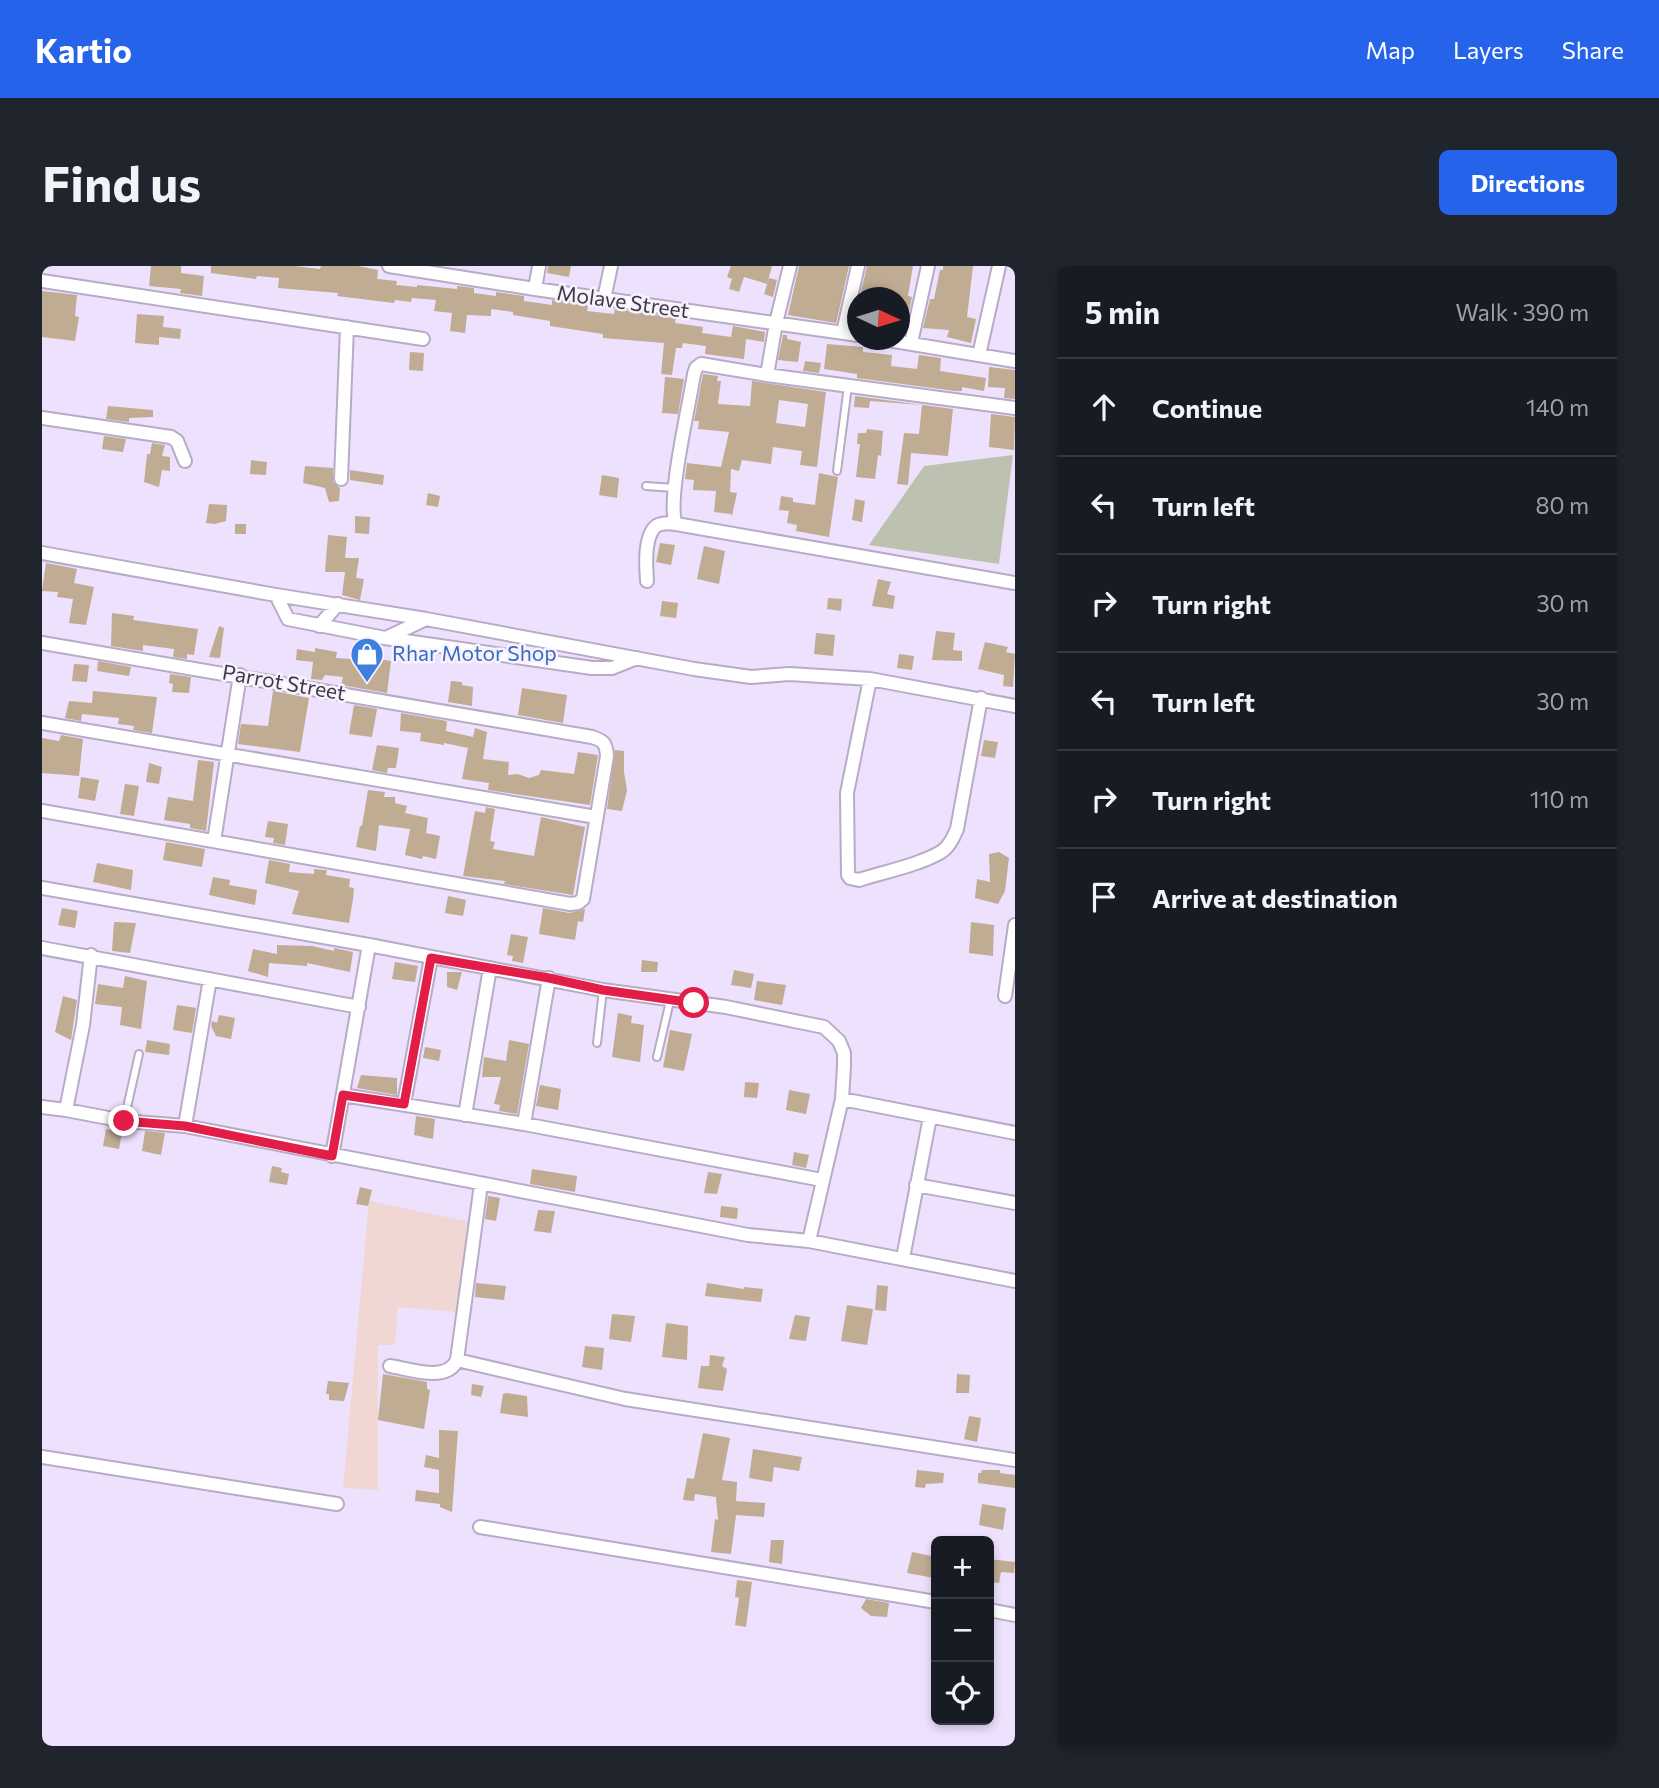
<!DOCTYPE html>
<html lang="en">
<head>
<meta charset="utf-8">
<style>
  body { margin:0; font-family:Commissioner,sans-serif; background:#20242c; color:#f1f3f6 }
  .controls { position:absolute; right:21px; bottom:21px; display:grid; overflow:hidden; border-radius:10px; box-shadow:0 4px 10px #0003 }
  .controls button { width:63px; height:63px; display:grid; place-items:center; padding:0; border:0; border-bottom:2px solid #363941; background:#171b24; color:#f1f3f6; font:35px sans-serif }
  .compass { position:absolute; left:805px; top:21px; width:63px; height:63px; border-radius:50%; background:#171b24; box-shadow:0 4px 10px #0003; rotate:94deg }
  .stop { position:absolute; width:21px; height:21px; margin:-16px; border:5px solid #e11d48; border-radius:50%; background:#fff }
  .stop.end { background:#e11d48; border-color:#fff; box-shadow:0 2px 7px #0008 }
  .list { margin:0; padding:0; list-style:none }
  h2 { display:flex; justify-content:space-between; align-items:center; height:91px; margin:0; padding:0 28px; font-size:30px }
  h2 small { font-size:23px; font-weight:400; color:#9ea1a6 }
  .list li { display:grid; grid-template-columns:46px 1fr auto; gap:21px; align-items:center; box-sizing:border-box; height:98px; padding:0 28px; border-top:2px solid #363941 }
  .list b { display:block; font-size:26px; white-space:nowrap }
  .list em { font-size:23px; font-style:normal; color:#9ea1a6 }
  .icon { flex:none; width:38px; height:38px; fill:none; stroke:currentColor; stroke-width:2; stroke-linecap:round; stroke-linejoin:round }
  .map { position:relative; flex:none; width:973px; height:1480px; overflow:hidden; border-radius:10px }
  header { display:flex; align-items:center; gap:42px; box-sizing:border-box; height:98px; padding:0 35px; background:#2563eb; color:#fff }
  header strong { font-size:33px }
  nav { display:flex; gap:38px; margin-inline-start:auto; font-size:24px }
  .intro { display:flex; align-items:center; justify-content:space-between; box-sizing:border-box; height:168px; padding:0 42px }
  h1 { margin:0; font-size:49px }
  .button { padding:18px 32px; border-radius:10px; background:#2563eb; color:#fff; font-size:24px; font-weight:700 }
  main { display:flex; gap:42px; padding:0 42px }
  aside { flex:1; background:#171b24; border-radius:10px; box-shadow:0 4px 10px #0003 }
  .map>svg:first-child { display:block }
  .industrial { fill:#f1d7d3 }
  .green { fill:#bcc1b0 }
  .building { fill:#c0ab93; fill-rule:evenodd }
  .lines { fill:none; stroke-linecap:round; stroke-linejoin:round }
  .service-casing { stroke:#b8abc7; stroke-width:10 }
  .minor-casing { stroke:#b8abc7; stroke-width:16 }
  .service { stroke:#fff; stroke-width:6 }
  .minor { stroke:#fff; stroke-width:12 }
  .route { stroke:#e11d48; stroke-width:9 }
  .labels { text-anchor:middle; stroke-width:5; stroke-linejoin:round; paint-order:stroke }
  .street-label { font-size:21px; fill:#3f3945; stroke:#f7f2fe }
  .shop-label { font-size:21px; fill:#366cbe; stroke:#f7f2fe; text-anchor:start }
</style>
</head>
<body>
<header>
<strong>Kartio</strong>
<nav><a>Map</a><a>Layers</a><a>Share</a></nav>
</header>
<div class="intro"><h1>Find us</h1><a class="button">Directions</a></div>
<main>
<div class="map">
<svg width="973" height="1480" viewBox="0 0 973 1480">
  <rect width="100%" height="100%" fill="#eee1fe"/>
  <!-- industrial -->
  <path class="industrial" d="M327,935L428,956L415,1046L356,1041L353,1079H336V1224L301,1222Z"/>
  <!-- green -->
  <path class="green" d="M971,189L957,298L827,279L882,200Z"/>
  <!-- building -->
  <path class="building" d="M109,0H139V7L162,10L160,30L138,27L139,23L107,20Z
    M169,0H253L278,3L279,0H316L336,4L335,13L355,15L354,19L375,21V19L415,23V20L432,22V27L454,30V26L482,30V35L510,39V34L546,39L545,45L572,48L573,43L634,52L633,57L661,61L660,67L689,71L691,60L723,66L722,76L704,73L702,93L663,88L664,80L641,77L640,82H634L630,109L619,108L622,77L561,72V68L508,60V55L471,49V46L449,43V50L425,49L423,67L408,65L410,47L392,45L394,34L370,32L369,36L353,34L352,37L295,30L296,27L236,22L237,12L215,10L214,13L169,7Z
    M506,0H529L527,11L505,7Z
    M689,0H730L725,18L702,11L697,26L687,23L690,13L685,11Z
    M757,0H807L794,57L746,49Z
    M825,0H871L866,30L870,31L864,60H858V32H823L824,27L819,26Z
    M901,0H931L925,51L934,53L929,77L905,71L907,64L881,62L888,33H892L898,4H901Z
    M727,12L735,14L731,31L722,28Z
    M0,25L35,29L33,50L37,51L33,75L0,71Z
    M95,48L122,50L121,61L139,63L138,73L117,71V79L93,77Z
    M741,69H745V73L759,76L756,96L736,94Z
    M785,78L821,81V86L850,89L849,100L875,103L877,89L899,92L898,105L944,112L942,125L920,121V125H913L815,112V108L782,103Z
    M368,86L382,87L381,105L367,104Z
    M763,95L779,97L777,107L761,105Z
    M947,101L973,104V133L962,132L963,122L946,121Z
    M661,108L676,110L675,115H679L676,138L708,140L710,115L784,126L775,201L758,199L760,185L731,181L729,198L700,194L697,205L689,203L688,226L695,227L690,250L689,248L672,246L674,225L651,224L652,214L643,213L645,197L679,201L687,166L656,163L657,155H652ZM737,134L766,138L763,161L734,157Z
    M623,111L642,113L636,148L620,147Z
    M813,130L911,143L906,190L869,187L866,219L855,218L862,167L877,168L880,139L828,135L827,142L812,141Z
    M66,140L111,144V151L87,152V156L64,153Z
    M949,148L973,151L972,184L947,181Z
    M825,163L841,165L839,190L836,189L833,213L814,211L818,178H815L816,167H824Z
    M62,170L84,173L81,186L60,183Z
    M110,177L123,179L120,190L128,191V205L120,204L117,221L102,216L105,188H108Z
    M209,194L225,196L224,209L208,208Z
    M263,200L291,202V216L298,222L297,235L287,236L283,222L261,217Z
    M308,204L342,209L341,219L308,214Z
    M777,207L796,211L787,271L754,265L755,259L745,257L747,245L737,244L739,230L751,232V236L773,239Z
    M560,209L577,212L575,232L557,229Z
    M386,227L398,230L396,241L384,239Z
    M813,233L823,235L820,256L810,254Z
    M167,238L185,239L184,255L173,258L164,257Z
    M313,250L328,251L327,268L313,267Z
    M193,258H204V268H193Z
    M286,269L305,271L303,292H317L314,312L322,313L318,334L300,329L303,306H283Z
    M618,277L633,279L629,299L614,296Z
    M662,280L683,285L677,318L655,313Z
    M4,297L35,303L32,317L52,321L44,359L27,357L31,333L15,331L16,326L0,325Z
    M836,313L849,316L845,328L853,330L851,343L830,340Z
    M786,332L800,333L799,345L785,343Z
    M620,335L636,337L634,352L618,350Z
    M70,347L92,350L91,354L156,363L152,389L145,388V393L131,391L132,383L101,379V385L69,380Z
    M177,360L182,362L178,392L167,391Z
    M894,365L913,367L911,384L920,385V395L890,394Z
    M774,367L793,369L791,390L772,388Z
    M943,376L966,381L964,386L973,388L971,421L961,420L962,409L936,403Z
    M273,382L295,386L294,392L326,394L327,391L349,395L345,427L299,419L301,411L283,409L280,414L269,413L271,396L254,394L255,383L273,386Z
    M857,388L872,390L870,404L855,402Z
    M56,395L89,401L87,410L55,405Z
    M32,398L47,399L45,416L30,415Z
    M128,408L149,411L147,427L130,426L131,418L127,417Z
    M409,415L420,416V419L431,421L430,440L406,436Z
    M480,422L525,429L521,457L476,449Z
    M51,425L115,431L110,467L91,464L92,460L76,458L77,452L40,448L39,455L23,452L27,435L50,437Z
    M231,425L267,432L258,486L196,478L199,458L226,460Z
    M312,439L335,443L330,471L307,468Z
    M359,447L405,455L404,465L431,471L433,462L445,466L441,493L467,496L466,509L476,508L487,512L497,509L499,504L532,508L536,486L556,489L548,539L446,524L447,517L420,513L426,482L402,477V479L378,475L379,467L358,465Z
    M19,469L41,473L37,510L0,507V472L17,475Z
    M942,474L956,476L953,492L939,490Z
    M335,479L357,482L354,502H346L345,507L330,504Z
    M573,484L582,485V506L585,524L580,545L565,543Z
    M156,494L172,496L164,565L148,562V558L122,554L126,531L151,535Z
    M107,497L120,501L117,518L104,516Z
    M39,511L57,514L53,535L36,532Z
    M83,518L97,520L92,550L78,548Z
    M326,524L343,526L342,531H353V537L365,540L363,547L386,552L384,567L398,570L394,593L381,590L380,593L363,589L368,563L337,559L334,585L314,581L318,560H320Z
    M444,541L453,543L448,575L453,576L451,583L492,590L499,551L543,561L531,629L462,618L463,615L421,610L433,545L443,547Z
    M226,555L246,558L243,579L231,577L232,572L223,571Z
    M124,576L163,583L160,601L121,594Z
    M957,586L967,592L963,625L956,638L933,632L935,613L948,616L947,588Z
    M227,594L248,598L247,606L272,608V603L282,604H285L284,609L308,613L307,621L312,622L311,633L307,657L250,648L257,625L223,617Z
    M55,597L91,604L89,624L51,616Z
    M171,611L188,614L187,619L215,624L213,639L167,629Z
    M406,630L424,634L421,650L403,647Z
    M20,642L36,645L33,662L16,659Z
    M501,642L527,647L543,643L541,656L536,655L533,674L497,668Z
    M72,656L94,657L88,687L70,685Z
    M929,656L952,659L951,690L927,687Z
    M469,668L486,671L481,697L470,695L471,690L465,689Z
    M235,679L270,680L292,685V682L311,686L308,706L265,697V700L227,697L226,711L206,705L211,683L235,688Z
    M600,694L616,696L615,706H599Z
    M353,696L376,700L373,716L350,713Z
    M692,704L712,708L709,722L689,719Z
    M405,706H420L415,724L405,721Z
    M83,710L105,715L99,763L78,759L80,741L53,738L56,718L81,722Z
    M715,715L744,719L740,739L712,734Z
    M21,730L35,734L29,774L13,766Z
    M135,739L154,742L150,767L131,764Z
    M576,747L590,750L589,757L602,759L598,796L570,791Z
    M177,749L193,752L189,773L174,770L169,760L170,755L175,757Z
    M628,764L650,768L642,805L621,801Z
    M105,774L128,778L127,789L103,786Z
    M467,774L487,778L475,848L457,845L458,839L452,838L459,811H440L442,791L464,795Z
    M383,781L399,784L397,795L381,792Z
    M319,809L355,812V829L315,822Z
    M703,816L717,817L715,832L702,831Z
    M498,819L519,823L516,844L494,840Z
    M747,824L768,828L764,848L744,844Z
    M374,850L393,853L391,873L372,869Z
    M64,863L80,866L77,883L61,880Z
    M103,865L123,867L119,889L100,885Z
    M752,886L767,889L764,902L750,899Z
    M230,900L240,902L239,906L247,908L245,919L227,916Z
    M490,903L535,910L533,926L488,918Z
    M666,906L680,908L675,928L662,927Z
    M318,921L330,924L326,940L314,938Z
    M446,930L458,932L454,955L443,953Z
    M679,940L696,942L695,953L678,951Z
    M496,944L513,945L509,967L492,965Z
    M434,1017L464,1020L462,1034L433,1031Z
    M665,1017L702,1023V1021L721,1023L719,1036L663,1030Z
    M835,1019L846,1020L844,1045L833,1044Z
    M805,1039L831,1043L825,1079L799,1075Z
    M570,1048L593,1050L589,1076L567,1073Z
    M753,1049L768,1051L764,1075L747,1073Z
    M624,1057L646,1060L645,1094L620,1091Z
    M543,1080L562,1082L560,1104L540,1101Z
    M668,1089L683,1091L680,1100L685,1103L681,1125L656,1122L659,1100H667Z
    M341,1108L385,1116V1123L388,1124L382,1163L336,1154Z
    M915,1108L928,1109L927,1127H914Z
    M286,1115L307,1117L302,1135L287,1134V1128H284Z
    M430,1118L442,1120L439,1131L429,1129Z
    M464,1127L485,1130L486,1151L458,1147L461,1128Z
    M927,1150L939,1152L935,1176L922,1173Z
    M397,1164L416,1165L410,1246L398,1241V1238L373,1235L374,1224L397,1227V1204L382,1201L384,1189L397,1192Z
    M661,1167L688,1172L680,1214L695,1216L694,1235L723,1237L722,1251L694,1249L689,1288L669,1286L673,1253L676,1254L674,1231L653,1228L652,1235L641,1234L645,1212L652,1213Z
    M711,1183L760,1191L757,1205L732,1201L730,1216L707,1212Z
    M875,1204L902,1207L901,1217L884,1218L883,1222L873,1221Z
    M940,1204H958V1207L973,1209V1222L936,1217V1207H939Z
    M940,1238L964,1242L961,1264L937,1259Z
    M729,1274H742L740,1298L727,1296Z
    M870,1286L894,1291L892,1312L865,1307Z
    M947,1293L973,1296L972,1307L959,1306L957,1317L947,1316Z
    M695,1314L710,1316L704,1361L693,1359L697,1332L693,1331Z
    M824,1333L847,1337L845,1351L829,1350L819,1342Z"/>
  <g class="lines">
    <defs>
      <path id="service" d="M795,205L806,120
        M604,220L633,222
        M555,777L561,724
        M615,791L628,735
        M82,855L97,788"/>
      <path id="minor" d="M347,0L493,23L816,69
        M0,15L381,73
        M493,23L497,0
        M562,33L569,0
        M801,66L816,0
        M846,74L973,95
        M869,77L886,0
        M937,89L957,0
        M725,109L734,57L748,0
        M973,142L725,109L659,98L654,102L652,108C648,136 624,236 634,258L973,317
        M0,152L129,171L135,175L143,195
        M299,213L305,61
        M0,287L234,329L384,353L652,403L709,411L747,408L828,413L973,440
        M605,315C604,300 602,274 612,262C617,256 627,257 634,258
        M234,329L246,353L343,372L550,402H570L595,392
        M277,360L296,338
        M344,372L384,353
        M0,377L550,471C562,475 564,477 565,490L541,633L536,637L528,638L0,545
        M828,413L805,527L806,609L808,612L817,614C842,606 877,599 899,586C907,581 911,572 915,563L939,432
        M0,457L554,551
        M172,575L198,409
        M0,622L327,679L561,724L684,741L782,761L797,775L802,787V800L800,833L767,975
        M0,682L317,741
        M963,730L973,659
        M301,829L482,858L780,914
        M800,833L973,867
        M362,838L389,692
        M0,841L24,844L82,855L143,860L706,969L767,975L973,1015
        M24,844L41,759L49,689
        M423,849L448,702
        M482,858L507,712
        M143,860L168,713
        M290,890L327,679
        M874,919L973,937
        M861,992L888,851
        M415,1094L583,1133L973,1194
        M348,1100C368,1103 405,1117 415,1094L439,918
        M0,1191L295,1238
        M438,1261L894,1336
        M947,1344L973,1349"/>
    </defs>
    <!-- service casing -->
    <use href="#service" class="service-casing"/>
    <!-- minor casing -->
    <use href="#minor" class="minor-casing"/>
    <!-- service -->
    <use href="#service" class="service"/>
    <!-- minor -->
    <use href="#minor" class="minor"/>
  </g>
  <g class="lines">
    <!-- route -->
    <path class="route" d="M82,855L143,860L290,890L301,829L362,838L389,692L507,712L561,724L652,737"/>
  </g>
  <!-- icons -->
  <defs>
    <symbol id="shop-pin" viewBox="-11 -11 22 30"><path d="M0 17L-7.5 6A9.5 9.5 0 1 1 7.5 6Z" fill="#3f7fe0" stroke="#f7f2fe"/><path d="M-5-2.5h2.3a2.7 3.5 0 0 1 5.4 0H5L5.5 6h-11ZM-1.5-2.5h3a1.5 2.3 0 0 0-3 0Z" fill="#fff"/></symbol>
  </defs>
  <g fill-rule="evenodd">
    <use href="#shop-pin" x="306" y="369" width="38" height="52"/>
  </g>
  <g class="labels">
    <!-- street labels -->
    <g class="street-label">
      <text transform="translate(581 36) rotate(8)" y="7">Molave Street</text>
      <text transform="translate(242 417) rotate(10)" y="7">Parrot Street</text>
    </g>
    <!-- shop labels -->
    <g class="shop-label">
      <text x="350" y="395">Rhar Motor Shop</text>
    </g>
  </g>
</svg>
<div class="controls">
<button>+</button>
<button>−</button>
<button><svg class="icon" aria-label="locate" viewBox="0 0 24 24"><circle cx="12" cy="12" r="6"/><path d="M12 2v4M12 18v4M2 12h4M18 12h4"/></svg></button>
</div>
<svg class="compass" viewBox="-18 -18 36 36"><path d="M0-13l5 13h-10z" fill="#e53935"/><path d="M0 13l5-13h-10z" fill="#9ea1a6"/></svg>
<div class="stop" style="left:652px;top:737px"></div>
<div class="stop end" style="left:82px;top:855px"></div>
</div>
<aside>
<h2>5 min<small>Walk · 390 m</small></h2>
<ul class="list">
<li><svg class="icon" aria-label="ahead" viewBox="0 0 24 24"><path d="M12 20V5M6 11l6-6 6 6"/></svg><div><b>Continue</b></div><em>140 m</em></li>
<li><svg class="icon" aria-label="left" viewBox="0 0 24 24"><path d="M17 20v-9H6M10 6l-5 5 5 5"/></svg><div><b>Turn left</b></div><em>80 m</em></li>
<li><svg class="icon" aria-label="right" viewBox="0 0 24 24"><path d="M7 20v-9h11M14 6l5 5-5 5"/></svg><div><b>Turn right</b></div><em>30 m</em></li>
<li><svg class="icon" aria-label="left" viewBox="0 0 24 24"><path d="M17 20v-9H6M10 6l-5 5 5 5"/></svg><div><b>Turn left</b></div><em>30 m</em></li>
<li><svg class="icon" aria-label="right" viewBox="0 0 24 24"><path d="M7 20v-9h11M14 6l5 5-5 5"/></svg><div><b>Turn right</b></div><em>110 m</em></li>
<li><svg class="icon" aria-label="arrive" viewBox="0 0 24 24"><path d="M6 21V4h12l-3 4 3 4H6"/></svg><div><b>Arrive at destination</b></div></li>
</ul>
</aside>
</main>
</body>
</html>
